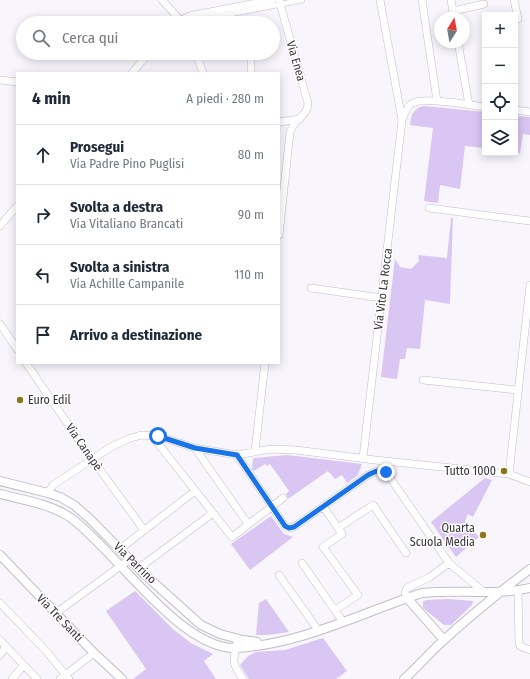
<!DOCTYPE html>
<html lang="it">
<head>
<meta charset="utf-8">
<style>
  body { margin:0; font-family:"Fira Sans Condensed",sans-serif; background:#f6f6f7; color:#1f2937 }
  .controls { position:absolute; right:12px; top:12px; display:grid; overflow:hidden; border-radius:0px; box-shadow:0 2px 10px #0003 }
  .controls button { width:36px; height:36px; display:grid; place-items:center; padding:0; border:0; border-bottom:1px solid #e0e1e3; background:#fff; color:#1f2937; font:20px sans-serif }
  .compass { position:absolute; left:434px; top:12px; width:36px; height:36px; border-radius:50%; background:#fff; box-shadow:0 2px 10px #0003; rotate:11deg }
  .stop { position:absolute; width:12px; height:12px; margin:-9px; border:3px solid #1a73e8; border-radius:50%; background:#fff }
  .stop.end { background:#1a73e8; border-color:#fff; box-shadow:0 1px 4px #0008 }
  .list { margin:0; padding:0; list-style:none }
  h2 { display:flex; justify-content:space-between; align-items:center; height:52px; margin:0; padding:0 16px; font-size:17px }
  h2 small { font-size:13px; font-weight:400; color:#747a83 }
  .list li { display:grid; grid-template-columns:26px 1fr auto; gap:12px; align-items:center; box-sizing:border-box; height:60px; padding:0 16px; border-top:1px solid #e0e1e3 }
  .list b { display:block; font-size:15px; white-space:nowrap }
  .list p { margin:0; font-size:13px; white-space:nowrap; color:#747a83 }
  .list em { font-size:13px; font-style:normal; color:#747a83 }
  .icon { flex:none; width:22px; height:22px; fill:none; stroke:currentColor; stroke-width:2; stroke-linecap:round; stroke-linejoin:round }
  .map { position:relative; flex:none; width:530px; height:679px; overflow:hidden }
  .search { position:absolute; background:#fff; box-shadow:0 2px 10px #0003; left:16px; top:16px; width:264px; height:44px; display:flex; align-items:center; gap:10px; box-sizing:border-box; padding:0 14px; border-radius:22px; color:#747a83; font-size:15px }
  .panel { position:absolute; background:#fff; box-shadow:0 2px 10px #0003; left:16px; top:72px; width:264px; height:292px; border-radius:0px }
  .map>svg:first-child { display:block }
  .green { fill:#d9c6f3 }
  .lines { fill:none; stroke-linecap:round; stroke-linejoin:round }
  .pedestrian-casing { stroke:#c1bdc7; stroke-width:6 }
  .minor-casing { stroke:#c1bdc7; stroke-width:8 }
  .tertiary-casing { stroke:#c1bdc7; stroke-width:10 }
  .pedestrian { stroke:#fff; stroke-width:5 }
  .minor { stroke:#fff; stroke-width:7 }
  .tertiary { stroke:#fff; stroke-width:8 }
  .route { stroke:#1a73e8; stroke-width:5 }
  .poi-dot { fill:#8c761b; stroke:#fff; stroke-width:1.5 }
  .labels { text-anchor:middle; stroke-width:3; stroke-linejoin:round; paint-order:stroke }
  .street-label { font-size:12px; fill:#363439; stroke:#fff }
  .poi-label { font-size:12px; fill:#363439; stroke:#fff; text-anchor:end }
</style>
</head>
<body>
<div class="map">
<svg width="530" height="679" viewBox="0 0 530 679">
  <rect width="100%" height="100%" fill="#f8f5fd"/>
  <!-- green -->
  <path class="green" d="M424,106L485,112V148L465,146L460,189L440,185L438,203L424,201L433,128L410,125C411,115 413,108 424,106Z
    M515,116L530,117V135L523,134L520,153L515,152Z
    M451,218H453L450,304L425,300L420,349L407,348L405,359H400L397,379L381,377L395,259L400,267L411,269L419,261L418,255L447,258Z
    M287,455L362,464L358,475L347,483L342,475L335,479L328,471L288,499L286,494L289,491L270,464L267,466L265,464L254,471L252,470L253,460L254,458Z
    M485,478L492,480L473,517L468,514L465,521L479,537L456,557L431,522Z
    M271,516L284,534L293,537L250,570L231,544Z
    M135,591L174,630L191,643L213,654L204,661L216,679H133L146,669L106,611Z
    M266,599L289,632L267,635H256L259,603Z
    M448,599L473,601L472,605L451,625H444L423,608V602L426,600Z
    M323,638L347,671L336,679H249L240,665L248,656L256,652L285,650Z"/>
  <g class="lines">
    <defs>
      <path id="pedestrian" d="M184,23L302,0"/>
      <path id="minor" d="M162,0L180,20
        M380,0L402,120
        M422,0L437,101
        M451,0L454,18
        M514,0L518,19H515
        M453,11L484,4
        M176,23L189,16L272,0
        M458,42L469,105
        M196,53L203,73
        M251,53V73
        M132,73L149,53
        M0,80L17,82
        M515,110L530,112
        M279,122L300,119
        M429,208L530,221
        M0,226L17,206
        M279,235L290,132C292,129 293,125 295,123C301,116 308,113 308,103L279,0
        M311,288L382,298
        M0,324L17,349
        M26,363L92,459L144,530
        M423,380L518,390
        M152,436L232,537L283,498
        M195,448L248,524
        M255,451L265,363
        M237,455L285,526L289,528L294,527L368,475C375,472 379,468 386,472L449,563L484,592
        M363,458L402,120C404,115 406,108 411,104C422,96 470,105 485,107
        M509,474L530,285
        M48,493L53,485L111,447L128,439L141,435L158,436L195,448L237,455L271,449L296,450L375,460L509,474L530,482
        M323,506L342,534L323,547L358,595L335,610
        M338,528L373,505L406,553
        M120,549L195,491
        M302,563L343,622
        M139,568L213,513
        M279,575L318,630
        M518,591L519,643L520,646L530,650
        M407,598L405,593L407,588L430,577L449,563
        M0,603L47,652L69,679
        M56,613L130,559
        M0,640L37,679
        M237,642C233,663 231,661 243,679
        M0,655L6,647
        M12,679L24,665
        M60,679L94,653"/>
      <path id="tertiary" d="M0,481L48,493L60,497L74,505L90,519L143,573L201,625L220,634L243,640L257,642
        M0,494C24,500 51,504 71,518C115,550 181,651 237,648C302,644 361,613 422,593C458,589 495,596 530,588
        M0,555L94,653L122,679
        M407,598L444,640
        M404,679C418,667 430,652 444,640C471,615 501,591 530,569"/>
    </defs>
    <!-- pedestrian casing -->
    <use href="#pedestrian" class="pedestrian-casing"/>
    <!-- minor casing -->
    <use href="#minor" class="minor-casing"/>
    <!-- tertiary casing -->
    <use href="#tertiary" class="tertiary-casing"/>
    <!-- pedestrian -->
    <use href="#pedestrian" class="pedestrian"/>
    <!-- minor -->
    <use href="#minor" class="minor"/>
    <!-- tertiary -->
    <use href="#tertiary" class="tertiary"/>
  </g>
  <g class="lines">
    <!-- route -->
    <path class="route" d="M158,436L195,448L237,455L285,526L289,528L294,527L368,475C375,472 379,468 386,472"/>
  </g>
  <!-- markers -->
  <g class="poi-dot">
    <circle cx="20" cy="400" r="4"/>
    <circle cx="504" cy="471" r="4"/>
    <circle cx="483" cy="535" r="4"/>
  </g>
  <g class="labels">
    <!-- street labels -->
    <g class="street-label">
      <text transform="translate(296 61) rotate(74)" y="4">Via Enea</text>
      <text transform="translate(383 289) rotate(-83)" y="4">Via Vito La Rocca</text>
      <text transform="translate(84 447) rotate(55)" y="4">Via Canapè</text>
      <text transform="translate(135 563) rotate(44)" y="4">Via Parrino</text>
      <text transform="translate(60 618) rotate(46)" y="4">Via Tre Santi</text>
    </g>
    <!-- poi labels -->
    <g class="poi-label">
      <text x="28" y="404" text-anchor="start">Euro Edil</text>
      <text x="496" y="475">Tutto 1000</text>
      <text x="475" y="532">Quarta<tspan x="475" dy="14">Scuola Media</tspan></text>
    </g>
  </g>
</svg>
<div class="controls">
<button>+</button>
<button>−</button>
<button><svg class="icon" aria-label="locate" viewBox="0 0 24 24"><circle cx="12" cy="12" r="6"/><path d="M12 2v4M12 18v4M2 12h4M18 12h4"/></svg></button>
<button><svg class="icon" aria-label="layers" viewBox="0 0 24 24"><path d="M12 4l9 5-9 5-9-5zM3 14l9 5 9-5"/></svg></button>
</div>
<svg class="compass" viewBox="-18 -18 36 36"><path d="M0-13l5 13h-10z" fill="#e53935"/><path d="M0 13l5-13h-10z" fill="#747a83"/></svg>
<div class="stop" style="left:158px;top:436px"></div>
<div class="stop end" style="left:386px;top:472px"></div>
<div class="search"><svg class="icon" aria-label="search" viewBox="0 0 24 24"><circle cx="10" cy="10" r="6"/><path d="M15 15l6 6"/></svg>Cerca qui</div>
<section class="panel">
<h2>4 min<small>A piedi · 280 m</small></h2>
<ul class="list">
<li><svg class="icon" aria-label="ahead" viewBox="0 0 24 24"><path d="M12 20V5M6 11l6-6 6 6"/></svg><div><b>Prosegui</b><p>Via Padre Pino Puglisi</p></div><em>80 m</em></li>
<li><svg class="icon" aria-label="right" viewBox="0 0 24 24"><path d="M7 20v-9h11M14 6l5 5-5 5"/></svg><div><b>Svolta a destra</b><p>Via Vitaliano Brancati</p></div><em>90 m</em></li>
<li><svg class="icon" aria-label="left" viewBox="0 0 24 24"><path d="M17 20v-9H6M10 6l-5 5 5 5"/></svg><div><b>Svolta a sinistra</b><p>Via Achille Campanile</p></div><em>110 m</em></li>
<li><svg class="icon" aria-label="arrive" viewBox="0 0 24 24"><path d="M6 21V4h12l-3 4 3 4H6"/></svg><div><b>Arrivo a destinazione</b></div></li>
</ul>
</section>
</div>
</body>
</html>
